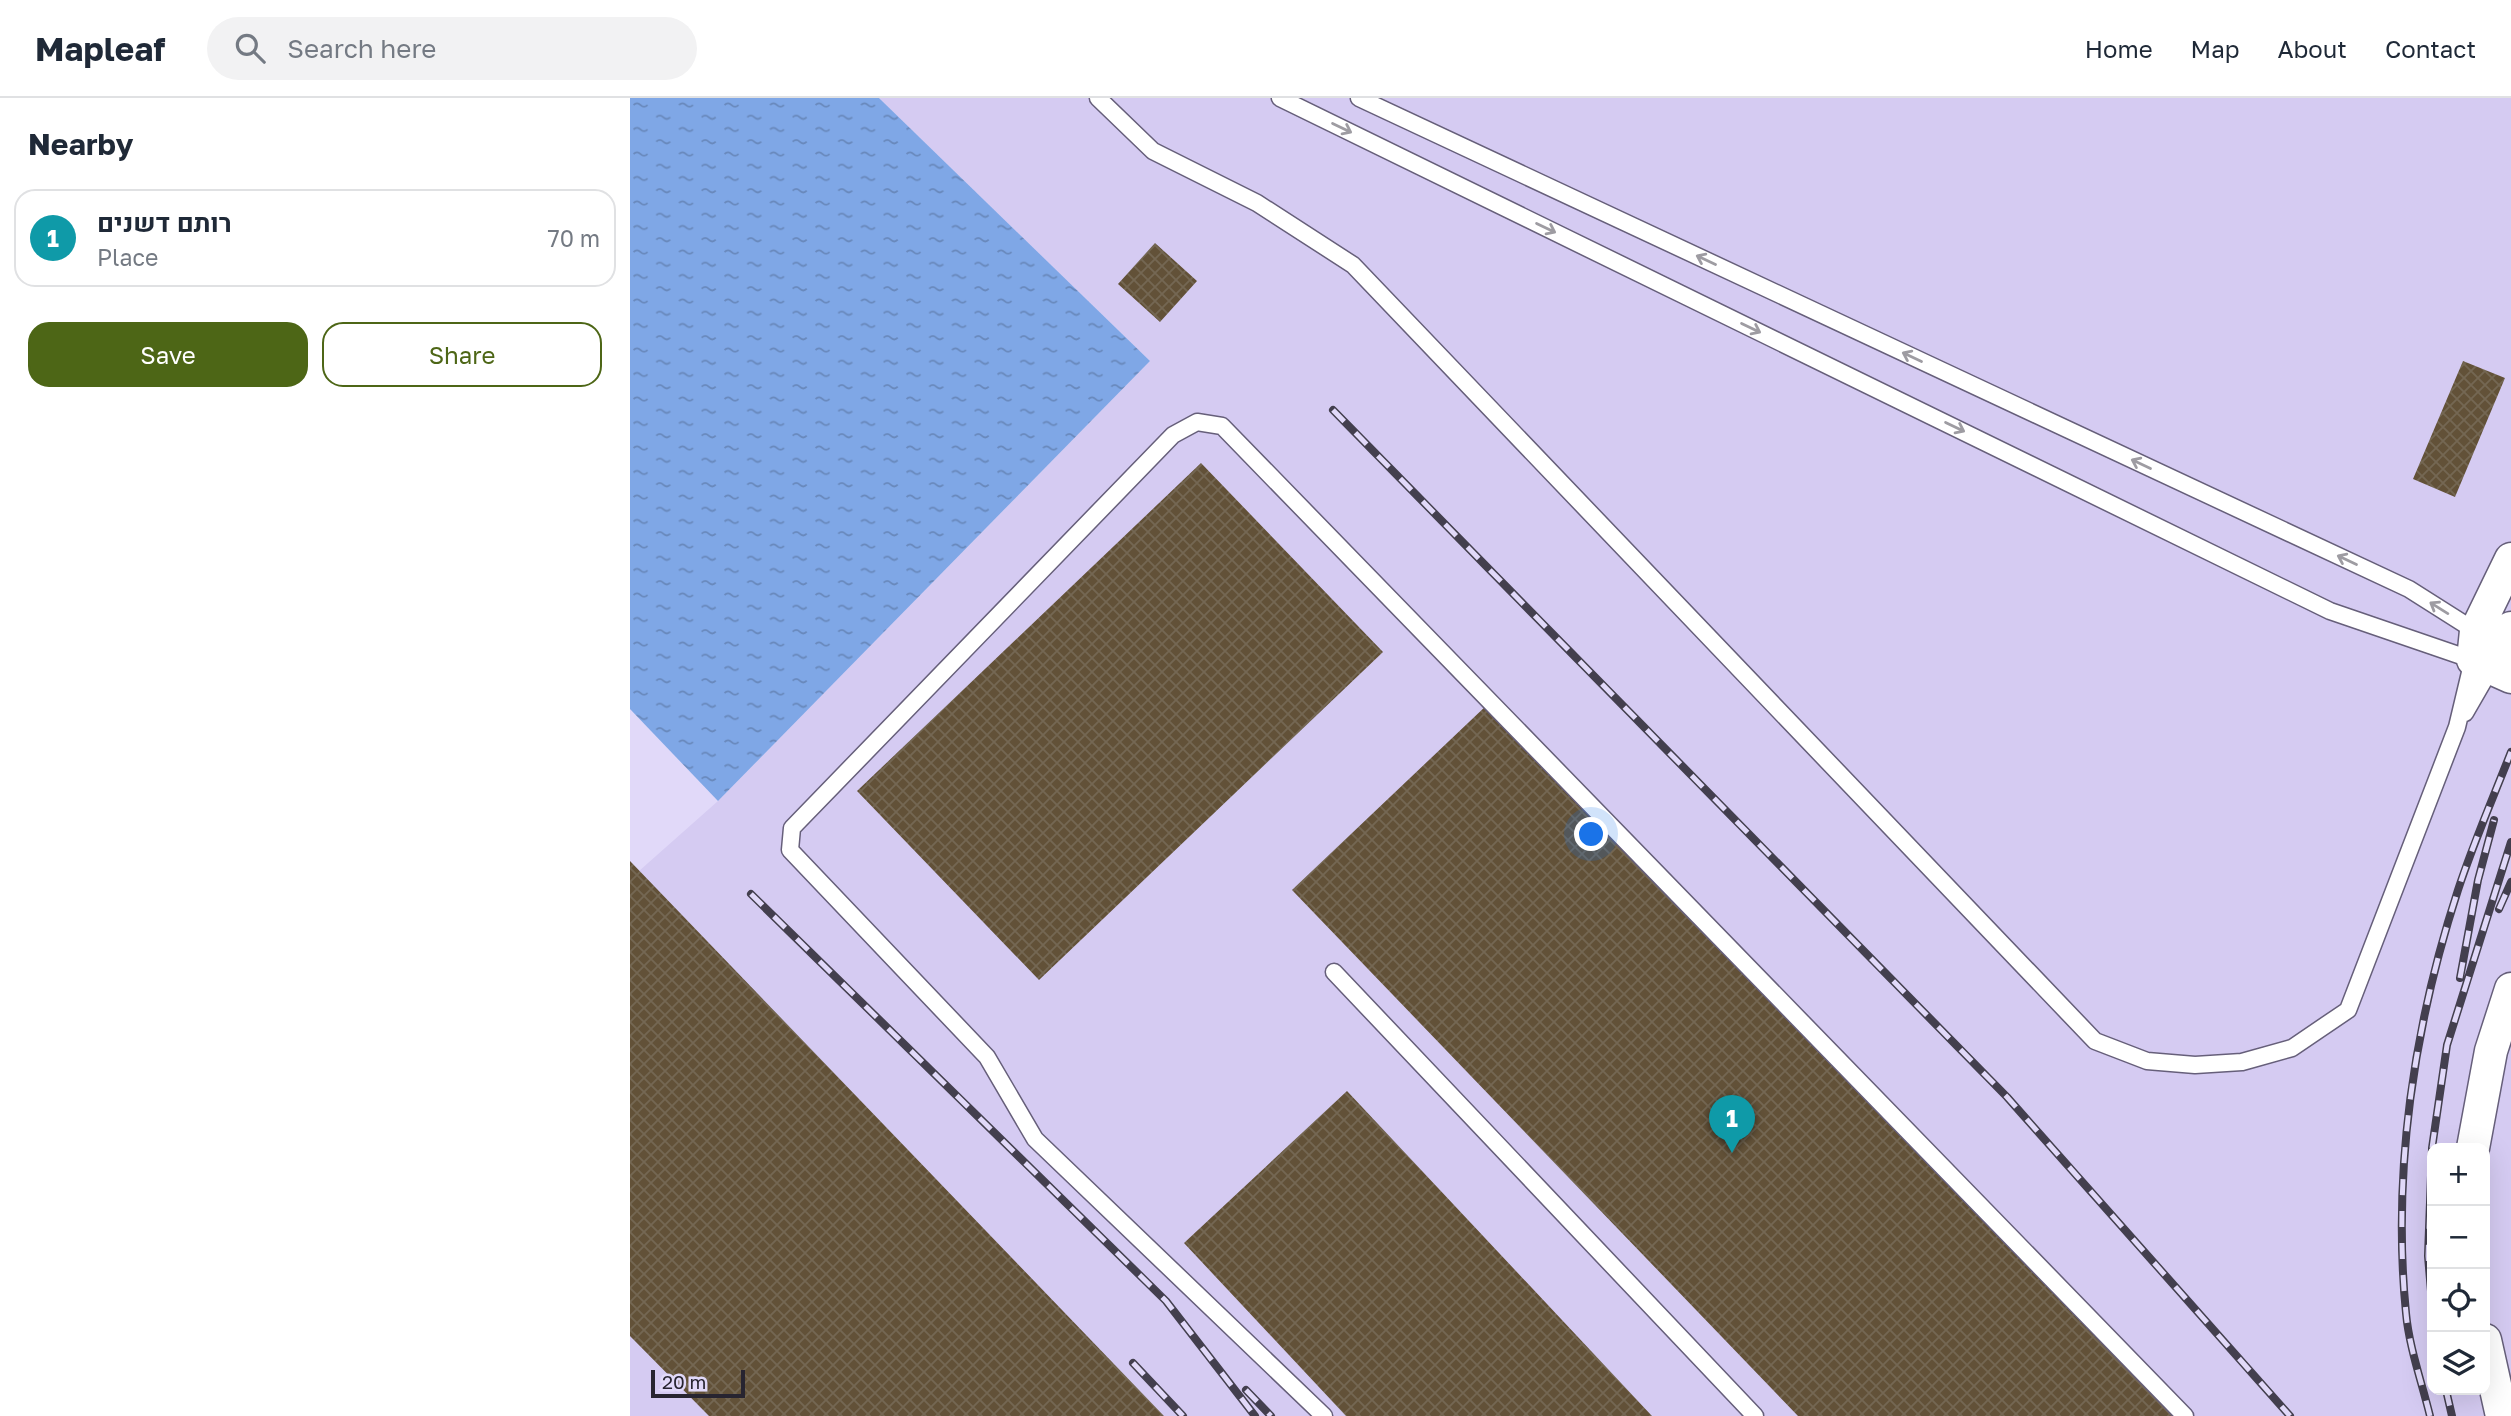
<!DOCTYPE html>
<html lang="en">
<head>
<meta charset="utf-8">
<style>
  body { margin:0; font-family:"Golos Text",Heebo,sans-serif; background:#f2f2f3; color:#1f2937 }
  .controls { position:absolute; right:21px; bottom:21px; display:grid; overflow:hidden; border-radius:14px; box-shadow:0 7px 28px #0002 }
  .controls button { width:63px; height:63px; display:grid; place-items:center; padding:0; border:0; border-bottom:2px solid #e0e1e3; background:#fff; color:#1f2937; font:35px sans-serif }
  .scale { position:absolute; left:21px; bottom:18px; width:94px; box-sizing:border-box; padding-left:7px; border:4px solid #272430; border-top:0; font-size:19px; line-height:24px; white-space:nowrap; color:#272430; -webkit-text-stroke:5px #e1d9f9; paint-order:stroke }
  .you { position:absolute; left:962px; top:737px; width:24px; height:24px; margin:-18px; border:5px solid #fff; border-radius:50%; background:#1a73e8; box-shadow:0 0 0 10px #1a73e833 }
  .badge { display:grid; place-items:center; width:46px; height:46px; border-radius:50%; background:#4d6616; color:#fff; font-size:23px; font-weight:700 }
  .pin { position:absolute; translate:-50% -58px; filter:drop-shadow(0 2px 4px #0008) }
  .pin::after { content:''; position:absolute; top:37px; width:24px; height:21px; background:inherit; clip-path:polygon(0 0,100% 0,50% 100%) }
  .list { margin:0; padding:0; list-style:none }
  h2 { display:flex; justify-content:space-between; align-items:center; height:91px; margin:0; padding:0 28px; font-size:30px }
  h2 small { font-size:23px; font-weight:400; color:#747a83 }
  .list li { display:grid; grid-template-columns:46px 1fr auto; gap:21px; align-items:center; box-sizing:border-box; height:98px; margin:0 14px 14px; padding:0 14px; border:2px solid #e0e1e3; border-radius:21px }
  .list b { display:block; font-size:26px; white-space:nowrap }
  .list p { margin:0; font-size:23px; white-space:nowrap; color:#747a83 }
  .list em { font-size:23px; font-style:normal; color:#747a83 }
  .actions { display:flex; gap:14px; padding:21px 28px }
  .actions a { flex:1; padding:16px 0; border:2px solid #4d6616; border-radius:21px; text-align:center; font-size:24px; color:#4d6616 }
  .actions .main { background:#4d6616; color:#fff }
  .icon { flex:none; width:38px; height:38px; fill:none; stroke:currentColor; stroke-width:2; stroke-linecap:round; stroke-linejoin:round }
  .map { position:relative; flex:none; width:1881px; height:1318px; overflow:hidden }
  header { display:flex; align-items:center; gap:42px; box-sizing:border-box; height:98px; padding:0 35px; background:#fff; border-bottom:2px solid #e0e1e3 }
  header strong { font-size:33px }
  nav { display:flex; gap:38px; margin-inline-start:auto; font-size:24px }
  .search { width:490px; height:63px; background:#f2f2f3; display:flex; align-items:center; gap:18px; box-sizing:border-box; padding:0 24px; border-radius:38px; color:#747a83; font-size:26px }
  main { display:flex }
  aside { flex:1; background:#fff }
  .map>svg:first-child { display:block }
  .built { fill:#d5cbf2; fill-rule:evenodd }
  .water { fill:url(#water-ripples) }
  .building { fill:url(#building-cross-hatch) }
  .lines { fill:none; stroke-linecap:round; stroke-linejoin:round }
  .service-casing { stroke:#665f7a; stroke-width:19 }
  .minor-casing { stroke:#665f7a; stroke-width:35 }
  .service { stroke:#fff; stroke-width:16 }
  .minor { stroke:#fff; stroke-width:32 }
  .rail-casing { stroke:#433f4e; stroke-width:8 }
  .rail { stroke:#e1d9f9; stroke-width:5; stroke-dasharray:16; stroke-linecap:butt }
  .oneway { stroke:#9e9ca2 }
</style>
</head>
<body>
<header>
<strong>Mapleaf</strong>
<div class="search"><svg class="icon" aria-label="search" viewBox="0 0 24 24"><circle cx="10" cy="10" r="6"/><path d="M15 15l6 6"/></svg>Search here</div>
<nav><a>Home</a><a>Map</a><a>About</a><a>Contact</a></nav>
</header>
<main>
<aside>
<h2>Nearby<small></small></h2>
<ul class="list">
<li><span class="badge" style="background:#0f9aa8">1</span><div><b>רותם דשנים</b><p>Place</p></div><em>70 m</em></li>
</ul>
<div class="actions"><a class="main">Save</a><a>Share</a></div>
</aside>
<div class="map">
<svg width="1881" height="1318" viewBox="0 0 1881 1318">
  <defs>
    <pattern id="water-ripples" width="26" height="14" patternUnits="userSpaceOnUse" patternTransform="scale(1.75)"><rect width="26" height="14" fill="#7fa7e6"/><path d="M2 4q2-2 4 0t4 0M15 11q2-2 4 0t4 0" fill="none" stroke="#6888bb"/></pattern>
    <pattern id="building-cross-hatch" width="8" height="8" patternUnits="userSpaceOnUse" patternTransform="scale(1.75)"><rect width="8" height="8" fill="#625138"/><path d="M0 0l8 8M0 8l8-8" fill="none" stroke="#746753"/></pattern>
  </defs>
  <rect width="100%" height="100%" fill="#e1d9f9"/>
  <!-- built -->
  <path class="built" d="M249,0H1881V1318H0V781L88,703L520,263ZM1802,1050H1855V1292H1802Z"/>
  <!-- water -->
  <path class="water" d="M0,0H249L520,263L88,703L0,611Z"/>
  <!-- building -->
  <path class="building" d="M525,145L567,183L530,224L488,186Z
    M1833,263L1875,280L1825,399L1783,381Z
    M571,365L753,554L409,882L227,693Z
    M858,606L1543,1318H1168L662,792Z
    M0,763L534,1318H79L0,1238Z
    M717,993L1022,1318H716L554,1145Z"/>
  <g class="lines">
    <defs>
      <path id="service" d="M468,0L523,53L627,105L723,167L1465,943L1517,963L1565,967L1612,964L1662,950L1718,912L1827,629L1843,562L1700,513L650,0
        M729,0L1779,491L1850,536
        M1835,615L1861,570
        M704,874L1125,1318
        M694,1318L405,1041L357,959L160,752L162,730L543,337L567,324L592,328L1555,1318"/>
      <path id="minor" d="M1881,461L1846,533L1843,562L1881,579
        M1861,570L1881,530
        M1843,1050L1861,953L1881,891
        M1855,1242L1872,1318"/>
    </defs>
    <!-- service casing -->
    <use href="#service" class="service-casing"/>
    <!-- minor casing -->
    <use href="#minor" class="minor-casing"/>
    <!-- service -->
    <use href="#service" class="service"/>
    <!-- minor -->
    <use href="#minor" class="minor"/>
    <defs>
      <path id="rail" d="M703,312L1377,999L1660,1318
        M121,796L536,1203L625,1318
        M1869,811L1881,784
        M1830,880L1848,782L1864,722
        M1802,1050L1817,947L1881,744
        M1802,1051L1798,1158L1802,1205
        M503,1265L553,1318
        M616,1292L641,1318
        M1816,1292L1822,1318
        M1800,1318C1792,1285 1779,1249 1776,1215C1762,1074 1784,927 1828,792C1843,746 1863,700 1881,654"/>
    </defs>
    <!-- rail casing -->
    <use href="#rail" class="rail-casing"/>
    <!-- rail -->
    <use href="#rail" class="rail"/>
  </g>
  <!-- one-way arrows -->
  <defs><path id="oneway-shaft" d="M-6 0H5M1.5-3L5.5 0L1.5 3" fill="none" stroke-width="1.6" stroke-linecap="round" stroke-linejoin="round" transform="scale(1.75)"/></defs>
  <g class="oneway">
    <use href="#oneway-shaft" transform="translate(712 30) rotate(26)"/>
    <use href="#oneway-shaft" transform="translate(916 130) rotate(26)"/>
    <use href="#oneway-shaft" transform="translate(1076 162) rotate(-155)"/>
    <use href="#oneway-shaft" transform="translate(1121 230) rotate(26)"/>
    <use href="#oneway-shaft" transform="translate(1282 259) rotate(-155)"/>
    <use href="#oneway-shaft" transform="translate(1325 329) rotate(26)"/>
    <use href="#oneway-shaft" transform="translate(1511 366) rotate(-155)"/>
    <use href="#oneway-shaft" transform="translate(1717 462) rotate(-155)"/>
    <use href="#oneway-shaft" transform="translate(1809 510) rotate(-148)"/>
  </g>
</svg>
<div class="controls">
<button>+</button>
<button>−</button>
<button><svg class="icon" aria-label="locate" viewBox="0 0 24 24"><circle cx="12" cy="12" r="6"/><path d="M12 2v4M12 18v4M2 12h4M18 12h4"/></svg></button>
<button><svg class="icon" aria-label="layers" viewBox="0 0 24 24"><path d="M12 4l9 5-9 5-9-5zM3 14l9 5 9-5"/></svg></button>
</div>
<div class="scale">20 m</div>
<div class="you"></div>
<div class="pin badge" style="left:1102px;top:1055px;background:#0f9aa8">1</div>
</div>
</main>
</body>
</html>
